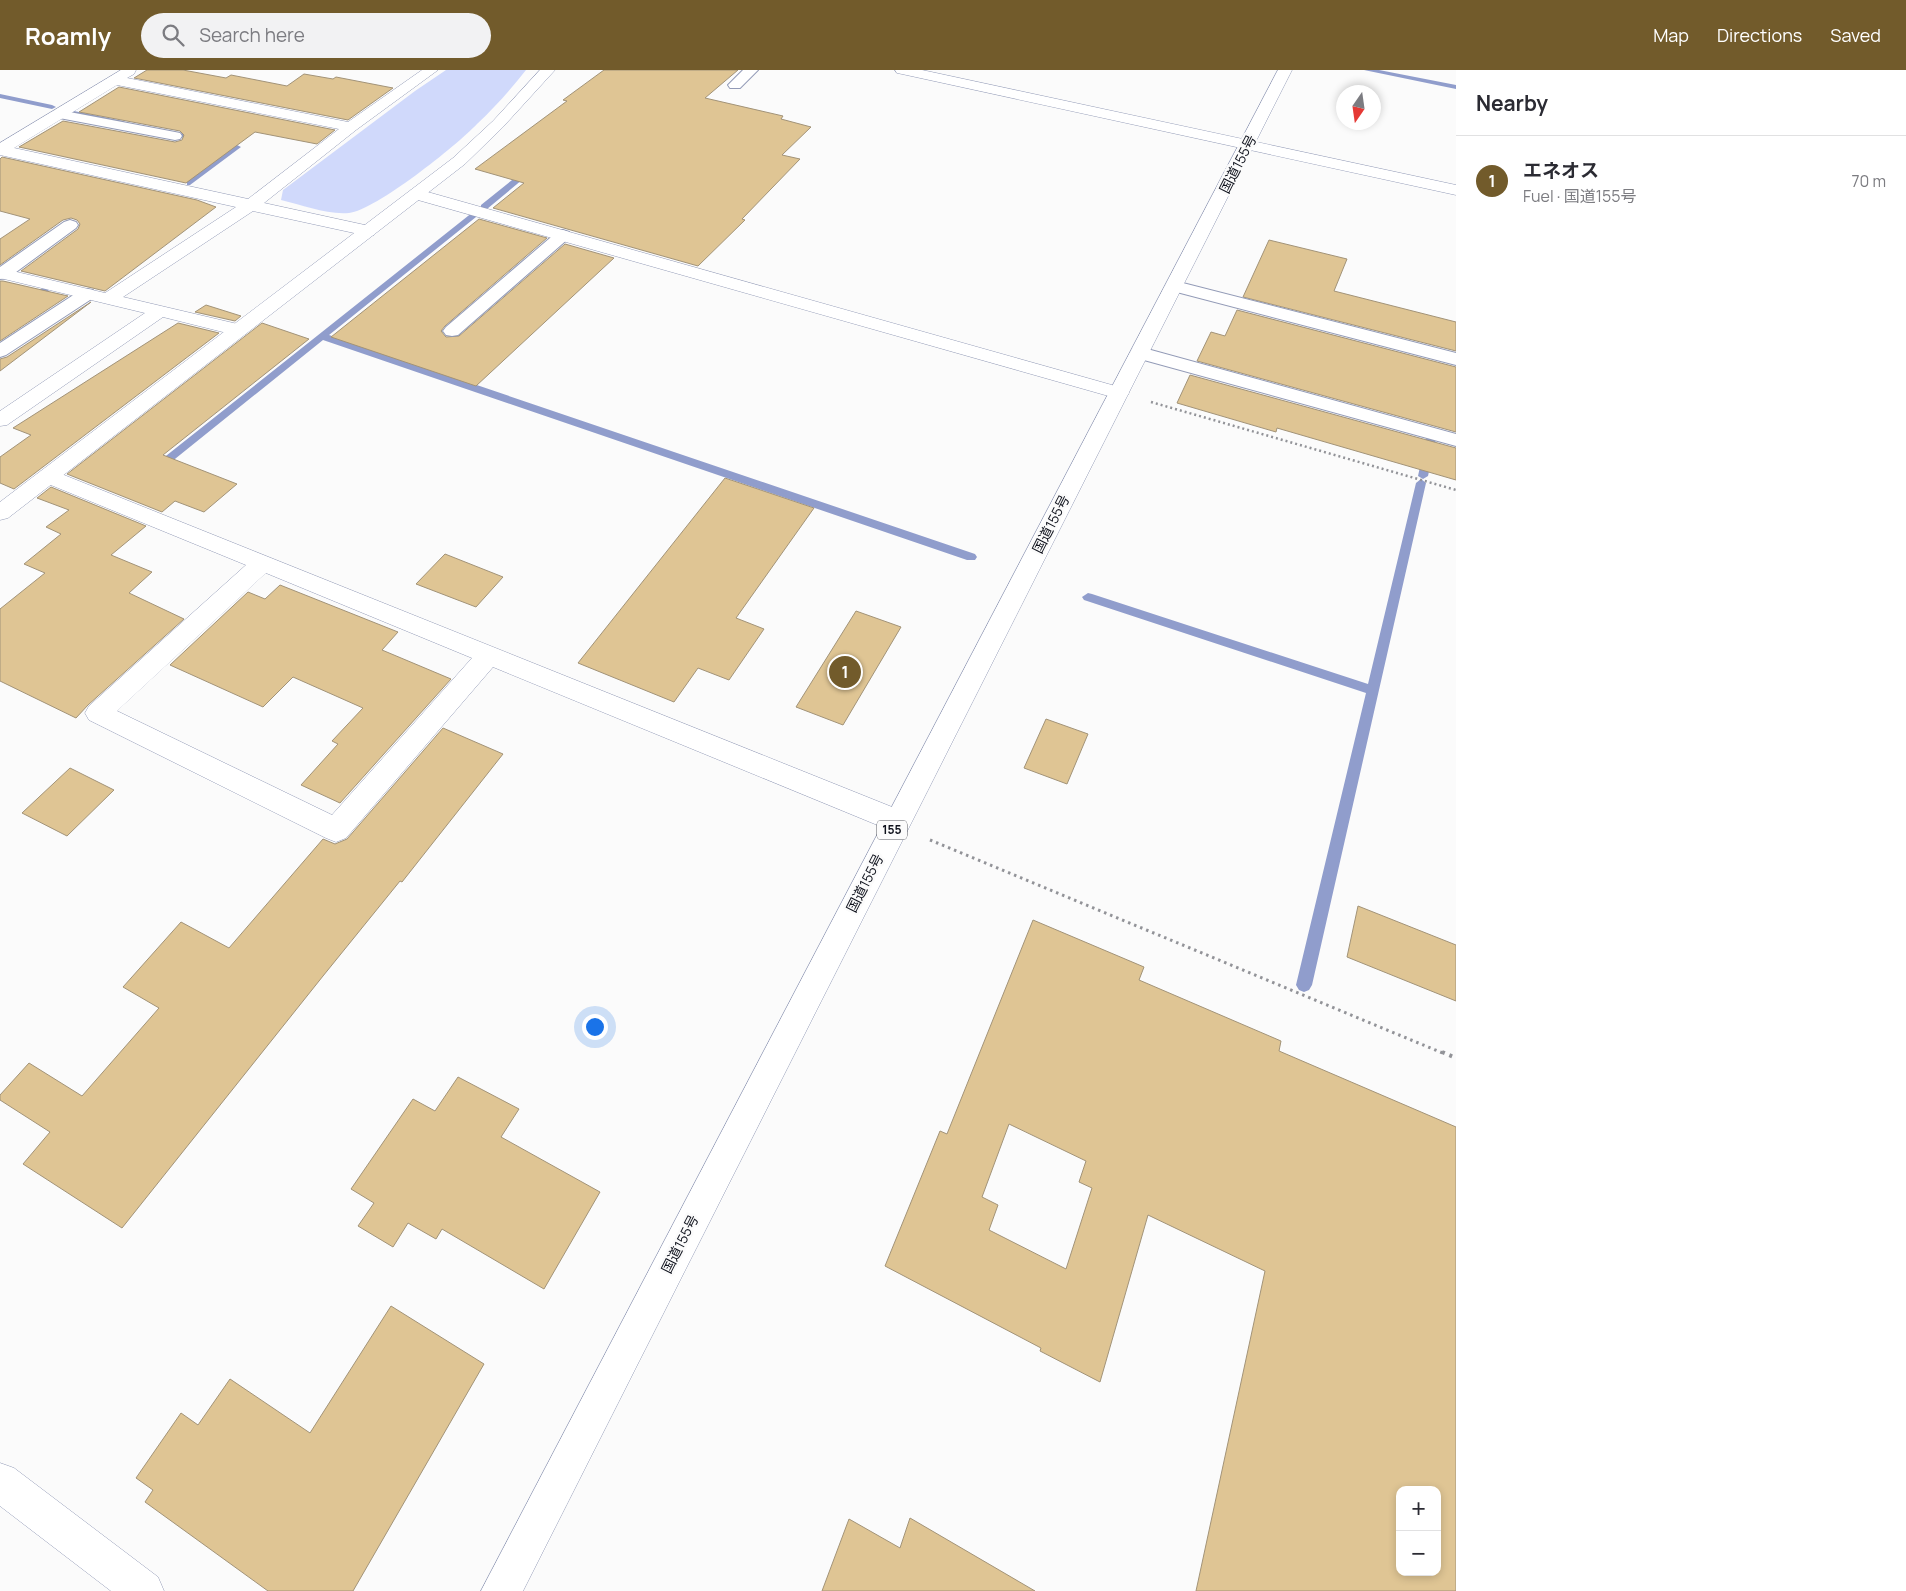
<!DOCTYPE html>
<html lang="en">
<head>
<meta charset="utf-8">
<style>
  body { margin:0; font-family:Manrope,"Noto Sans JP",sans-serif; background:#f2f2f3; color:#2b2b33 }
  .controls { position:absolute; right:15px; bottom:15px; display:grid; overflow:hidden; border-radius:10px; box-shadow:0 2px 8px #0003 }
  .controls button { width:45px; height:45px; display:grid; place-items:center; padding:0; border:0; border-bottom:1px solid #e1e1e2; background:#fff; color:#2b2b33; font:25px sans-serif }
  .compass { position:absolute; left:1336px; top:15px; width:45px; height:45px; border-radius:50%; background:#fff; box-shadow:0 2px 8px #0003; rotate:193deg }
  .you { position:absolute; left:594px; top:956px; width:18px; height:18px; margin:-12px; border:4px solid #fff; border-radius:50%; background:#1a73e8; box-shadow:0 0 0 8px #1a73e833 }
  .badge { display:grid; place-items:center; width:32px; height:32px; border-radius:50%; background:#725b2b; color:#fff; font-size:16px; font-weight:700 }
  .pin { position:absolute; translate:-50% -50%; border:2px solid #fff; box-shadow:0 1px 5px #0006 }
  .list { margin:0; padding:0; list-style:none }
  h2 { display:flex; justify-content:space-between; align-items:center; height:65px; margin:0; padding:0 20px; font-size:21px }
  h2 small { font-size:16px; font-weight:400; color:#7c7c81 }
  .list li { display:grid; grid-template-columns:32px 1fr auto; gap:15px; align-items:center; box-sizing:border-box; height:90px; padding:0 20px; border-top:1px solid #e1e1e2 }
  .list b { display:block; font-size:19px; white-space:nowrap }
  .list p { margin:0; font-size:16px; white-space:nowrap; color:#7c7c81 }
  .list em { font-size:16px; font-style:normal; color:#7c7c81 }
  .icon { flex:none; width:28px; height:28px; fill:none; stroke:currentColor; stroke-width:2; stroke-linecap:round; stroke-linejoin:round }
  .map { position:relative; flex:none; width:1456px; height:1521px; overflow:hidden }
  header { display:flex; align-items:center; gap:30px; box-sizing:border-box; height:70px; padding:0 25px; background:#725b2b; color:#fff }
  header strong { font-size:24px }
  nav { display:flex; gap:28px; margin-inline-start:auto; font-size:18px }
  .search { width:350px; height:45px; background:#f2f2f3; display:flex; align-items:center; gap:12px; box-sizing:border-box; padding:0 18px; border-radius:28px; color:#7c7c81; font-size:19px }
  main { display:flex }
  aside { flex:1; background:#fff }
  .map>svg:first-child { display:block }
  .green { fill:#d0d9fb }
  .lines { fill:none; stroke-linecap:round; stroke-linejoin:round }
  .stream { fill:#909dcc; fill-rule:evenodd }
  .building { fill:#dfc594; stroke:#a29378; fill-rule:evenodd }
  .service-casing { stroke:#939bb7; stroke-width:2 }
  .minor-casing { stroke:#939bb7; stroke-width:1 }
  .tertiary-casing { stroke:#939bb7; stroke-width:1 }
  .trunk-casing { stroke:#939bb7; stroke-width:1 }
  .path-far2 { stroke:#929398; stroke-width:2.5; stroke-dasharray:2 3; stroke-linecap:butt }
  .path-far1 { stroke:#929398; stroke-width:3; stroke-dasharray:2.5 4; stroke-linecap:butt }
  .path { stroke:#929398; stroke-width:4; stroke-dasharray:3 5; stroke-linecap:butt }
  .service { fill:#fff; fill-rule:evenodd }
  .minor { fill:#fff; fill-rule:evenodd }
  .tertiary { fill:#fff; fill-rule:evenodd }
  .trunk { fill:#fff; fill-rule:evenodd }
  .labels { text-anchor:middle; stroke-width:5; stroke-linejoin:round; paint-order:stroke }
  .shield { fill:#fbfbfb; stroke:#56585f; stroke-width:1 }
  .shield-label { font-size:12px; font-weight:bold; fill:#0f121c }
  .street-label { font-size:14px; fill:#0f121c; stroke:#fbfbfb }
</style>
</head>
<body>
<header>
<strong>Roamly</strong>
<div class="search"><svg class="icon" aria-label="search" viewBox="0 0 24 24"><circle cx="10" cy="10" r="6"/><path d="M15 15l6 6"/></svg>Search here</div>
<nav><a>Map</a><a>Directions</a><a>Saved</a></nav>
</header>
<main>
<div class="map">
<svg width="1456" height="1521" viewBox="0 0 1456 1521">
  <rect width="100%" height="100%" fill="#fbfbfb"/>
  <!-- green -->
  <path class="green" d="M446,0H526C511,19 495,37 477,54C456,76 376,140 349,143C327,145 303,135 281,130L283,120L415,21Z"/>
  <g class="lines">
    <!-- stream -->
    <path class="stream" d="M1364,0H1379L1456,15V19Z
      M0,24L52,35L56,37L52,39L0,28Z
      M69,40L123,51L127,53L123,55L72,44H69Z
      M161,59L237,75L241,77L190,115H187V111L231,78L161,63Z
      M527,98L534,100L487,139H481V135Z
      M473,142L477,145L476,147L329,265L975,484L977,487L975,490H967L323,270L160,401H152L151,399L152,397Z
      M44,217L49,220L47,222L0,252V245Z
      M1431,366L1436,369L1428,406L1423,409L1418,406L1426,369Z
      M1421,409L1426,413L1312,915L1309,920L1304,922L1299,920L1296,915L1366,623L1084,530L1082,527L1088,523L1092,524L1368,614L1416,413Z"/>
  </g>
  <!-- building -->
  <path class="building" d="M147,0H183L226,8L231,5L287,16L304,4L333,9L336,7L393,18L348,50L134,8Z
    M604,0H738L705,28L783,46L781,49L811,57L782,85L800,89L742,149L745,150L698,196L493,138L524,113L475,99L567,31L563,30Z
    M119,17L335,60L317,74L255,62L186,113L19,77L63,51L175,72L182,70L184,65L180,61L79,42Z
    M2,87L197,130L216,137L105,221L21,201L78,159L80,154L77,150L71,148L63,150L0,195V169L30,149L0,141V89Z
    M479,149L547,168L445,256L441,261L446,267L459,266L565,174L614,188L476,316L331,267Z
    M1269,170L1347,189L1334,221L1456,252V281L1243,227Z
    M0,211H3L68,226L0,271Z
    M91,232L0,301V289L7,287Z
    M206,235L241,246L235,251L195,242Z
    M1237,240L1456,297V362L1197,291L1211,262L1225,266Z
    M178,253L219,263L14,419L0,413V387L31,365L13,358Z
    M262,253L309,269L163,385L237,414L204,442L175,431L162,442L67,404Z
    M1190,305L1456,378V410L1277,358L1276,362L1177,333Z
    M725,408L814,438L736,548L764,559L729,610L698,598L674,632L578,593Z
    M51,417L146,456L111,485L152,502L129,523L184,549L88,635L76,648L0,611V539L45,503L24,494L61,464L46,457L69,440L37,428Z
    M445,484L503,507L476,537L416,514Z
    M280,515L398,562L382,580L451,609L340,733L301,715L338,674L332,671L363,638L293,607L263,637L170,595L248,522L265,529Z
    M856,541L901,557L843,655L796,637Z
    M1046,649L1088,664L1067,714L1024,698Z
    M443,658L503,684L402,812L400,811L323,906L122,1158L23,1094L50,1062L0,1030V1025L29,993L82,1026L159,938L123,917L181,852L229,878L323,769L335,774L347,769Z
    M70,698L114,720L67,766L22,743Z
    M1358,836L1456,875V931L1347,887Z
    M1033,850L1144,897L1139,910L1281,971L1279,981L1456,1057V1521H1196L1265,1201L1148,1145L1100,1312L1040,1281L1041,1278L885,1196L940,1061L947,1064ZM1009,1054L1086,1091L1079,1112L1092,1118L1066,1199L989,1160L998,1135L982,1127ZM1400,1420H1437V1502H1400Z
    M458,1007L519,1039L501,1067L600,1122L544,1219L442,1159L436,1169L408,1153L393,1177L358,1156L374,1133L351,1119L413,1029L435,1041Z
    M391,1236L484,1294L353,1521H268L145,1432L153,1420L136,1408L181,1343L198,1355L230,1309L310,1363Z
    M910,1448L1035,1521H822L849,1449L900,1478Z"/>
  <g class="lines">
    <defs>
      <path id="service" d="M743,0H758L740,18H730L728,15Z
        M59,40L175,62L180,63L182,66L180,69L175,70L54,47L52,44L54,41Z
        M70,150L76,152L78,155L76,158L8,208L0,209V197L64,152Z
        M563,160L569,162L571,165L569,168L458,265L452,266L446,265L443,261L446,257L557,162Z
        M1175,211L1456,283V295L1169,220L1166,216L1169,212Z
        M87,219L93,220L96,224L93,228L6,285L0,287V273L81,220Z
        M1140,277L1456,364V376L1133,287L1131,283L1133,279Z"/>
      <path id="minor" d="M121,0H136L134,4L127,8L348,52L422,0H438L356,60L264,133L374,157L377,161L374,165L368,166L253,141L123,227L246,256L248,260L246,264L239,266L163,247L7,355L0,356V341L145,243L0,208V198L105,223L236,137L0,85V73ZM117,15L339,59L248,129L14,78Z
        M895,0H922L1456,115V125L902,4L897,3Z
        M417,119L1126,319L1129,323L1126,327L1119,329L1112,327L411,128L409,124L411,120Z
        M49,399L907,743L911,751L907,759L897,762L887,759L493,597L346,768L336,772L326,768L89,650L85,643L89,636L246,495L41,411L38,406L41,401ZM266,503L472,588L332,745L117,641Z
        M0,1393L14,1398L158,1507L164,1521H111L0,1436Z"/>
      <path id="tertiary" d="M540,0H555L503,57L465,94L8,448L0,450V432L453,88L493,51Z"/>
      <path id="trunk" d="M1278,0H1292L523,1521H481Z"/>
    </defs>
    <!-- service casing -->
    <use href="#service" class="service-casing"/>
    <!-- minor casing -->
    <use href="#minor" class="minor-casing"/>
    <!-- tertiary casing -->
    <use href="#tertiary" class="tertiary-casing"/>
    <!-- trunk casing -->
    <use href="#trunk" class="trunk-casing"/>
    <!-- path-far2 -->
    <path class="path-far2" d="M1151,332L1456,420"/>
    <!-- path-far1 -->
    <path class="path-far1" d="M930,770L1445,984"/>
    <!-- path -->
    <path class="path" d="M1442,982L1456,988"/>
    <!-- service -->
    <use href="#service" class="service"/>
    <!-- minor -->
    <use href="#minor" class="minor"/>
    <!-- tertiary -->
    <use href="#tertiary" class="tertiary"/>
    <!-- trunk -->
    <use href="#trunk" class="trunk"/>
  </g>
  <g class="labels">
    <!-- shield labels -->
    <rect class="shield" x="877" y="750.5" width="30" height="19" rx="4"/>
    <g class="shield-label">
      <text x="892" y="764">155</text>
    </g>
    <!-- street labels -->
    <g class="street-label">
      <text transform="translate(1238 94) rotate(-63)" y="5">国道155号</text>
      <text transform="translate(1051 454) rotate(-63)" y="5">国道155号</text>
      <text transform="translate(865 813) rotate(-63)" y="5">国道155号</text>
      <text transform="translate(680 1174) rotate(-63)" y="5">国道155号</text>
    </g>
  </g>
</svg>
<div class="controls">
<button>+</button>
<button>−</button>
</div>
<svg class="compass" viewBox="-18 -18 36 36"><path d="M0-13l5 13h-10z" fill="#e53935"/><path d="M0 13l5-13h-10z" fill="#7c7c81"/></svg>
<div class="you"></div>
<div class="pin badge" style="left:845px;top:602px">1</div>
</div>
<aside>
<h2>Nearby<small></small></h2>
<ul class="list">
<li><span class="badge">1</span><div><b>エネオス</b><p>Fuel · 国道155号</p></div><em>70 m</em></li>
</ul>
</aside>
</main>
</body>
</html>
